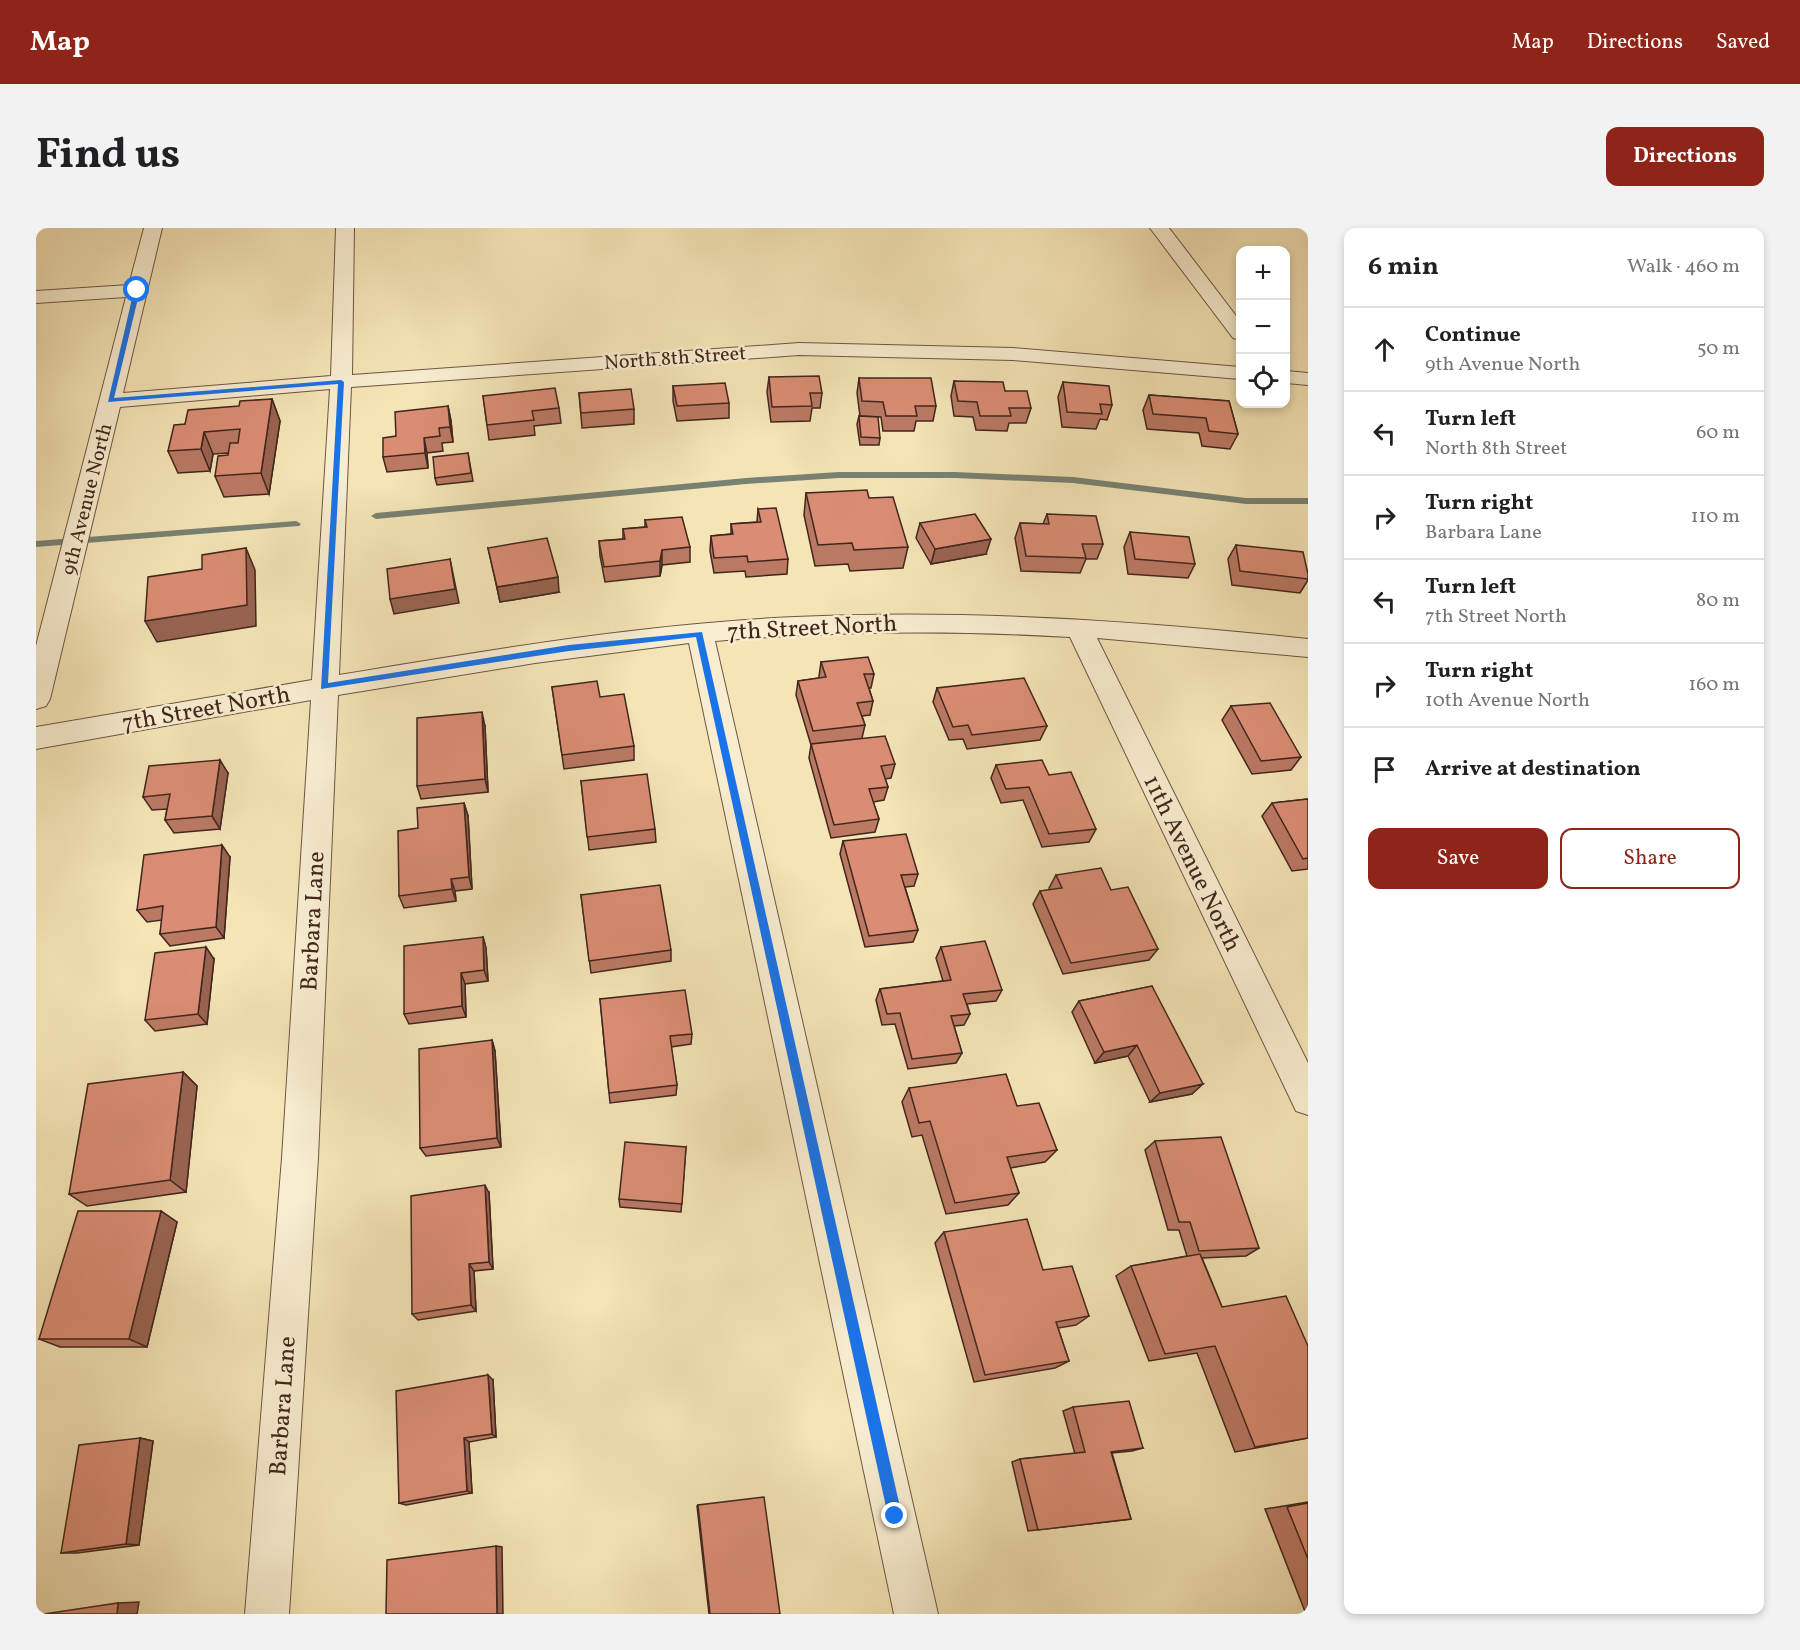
<!DOCTYPE html>
<html lang="en">
<head>
<meta charset="utf-8">
<style>
  body { margin:0; font-family:Vollkorn,serif; background:#f2f2f2; color:#202124 }
  .controls { position:absolute; right:18px; top:18px; display:grid; overflow:hidden; border-radius:12px; box-shadow:0 3px 9px #0003 }
  .controls button { width:54px; height:54px; display:grid; place-items:center; padding:0; border:0; border-bottom:2px solid #e0e0e0; background:#fff; color:#202124; font:30px sans-serif }
  .stop { position:absolute; width:18px; height:18px; margin:-14px; border:4px solid #1a73e8; border-radius:50%; background:#fff }
  .stop.end { background:#1a73e8; border-color:#fff; box-shadow:0 2px 6px #0008 }
  .list { margin:0; padding:0; list-style:none }
  h2 { display:flex; justify-content:space-between; align-items:center; height:78px; margin:0; padding:0 24px; font-size:26px }
  h2 small { font-size:20px; font-weight:400; color:#757577 }
  .list li { display:grid; grid-template-columns:39px 1fr auto; gap:18px; align-items:center; box-sizing:border-box; height:84px; padding:0 24px; border-top:2px solid #e0e0e0 }
  .list b { display:block; font-size:22px; white-space:nowrap }
  .list p { margin:0; font-size:20px; white-space:nowrap; color:#757577 }
  .list em { font-size:20px; font-style:normal; color:#757577 }
  .actions { display:flex; gap:12px; padding:18px 24px }
  .actions a { flex:1; padding:14px 0; border:2px solid #8f2418; border-radius:12px; text-align:center; font-size:21px; color:#8f2418 }
  .actions .main { background:#8f2418; color:#fff }
  .icon { flex:none; width:33px; height:33px; fill:none; stroke:currentColor; stroke-width:2; stroke-linecap:round; stroke-linejoin:round }
  .map { position:relative; flex:none; width:1272px; height:1386px; overflow:hidden; border-radius:12px }
  header { display:flex; align-items:center; gap:36px; box-sizing:border-box; height:84px; padding:0 30px; background:#8f2418; color:#fff }
  header strong { font-size:28px }
  nav { display:flex; gap:33px; margin-inline-start:auto; font-size:21px }
  .intro { display:flex; align-items:center; justify-content:space-between; box-sizing:border-box; height:144px; padding:0 36px }
  h1 { margin:0; font-size:42px }
  .button { padding:15px 27px; border-radius:12px; background:#8f2418; color:#fff; font-size:21px; font-weight:700 }
  main { display:flex; gap:36px; padding:0 36px }
  aside { flex:1; background:#fff; border-radius:12px; box-shadow:0 3px 9px #0003 }
  .map>svg:first-child { display:block }
  .lines { fill:none; stroke-linecap:round; stroke-linejoin:round }
  .stream { fill:#788273; fill-rule:evenodd }
  .street-casing { stroke:#6e5643; stroke-width:2 }
  .street { fill:#f8edd0; fill-rule:evenodd }
  .wall { fill:#bb7964; stroke:#41261d; stroke-width:1.5 }
  .shaded-wall { fill:#996351; stroke:#41261d; stroke-width:1.5 }
  .building { fill:#da8d74; stroke:#41261d; stroke-width:1.5 }
  .route { fill:#1a73e8 }
  .labels { text-anchor:middle; stroke-width:5; stroke-linejoin:round; paint-order:stroke }
  .far-street-label { font-size:20px; fill:#41261d; stroke:#f8edd0 }
  .street-label { font-size:24px; fill:#41261d; stroke:#f8edd0 }
</style>
</head>
<body>
<header>
<strong>Map</strong>
<nav><a>Map</a><a>Directions</a><a>Saved</a></nav>
</header>
<div class="intro"><h1>Find us</h1><a class="button">Directions</a></div>
<main>
<div class="map">
<svg width="1272" height="1386" viewBox="0 0 1272 1386">
  <rect width="100%" height="100%" fill="#f4e4b6"/>
  <filter id="stains"><feTurbulence type="fractalNoise" baseFrequency=".00333" numOctaves="4"/><feColorMatrix values="0 0 0 0 .2 0 0 0 0 .09 0 0 0 0 .02 0 0 0 .5 -.17"/></filter>
  <radialGradient id="worn" r=".72"><stop offset=".6" stop-color="#630" stop-opacity="0"/><stop offset="1" stop-color="#630" stop-opacity=".3"/></radialGradient>
  <g class="lines">
    <!-- stream -->
    <path class="stream" d="M803,244H919L1037,249L1210,270H1272V276H1210L1037,255L919,250H803L710,256L340,291L335,288L340,285L710,250Z
      M260,293L265,296L263,298L0,319V313Z"/>
    <defs>
      <path id="street" d="M108,0H126L87,165L295,148L300,0H318L316,147L763,115L977,120L1204,139V151L977,132L763,127L315,159L303,447C454,422 606,396 759,389C931,381 1101,393 1272,411V429L1061,410L1272,835V887L1260,883L1034,409C915,402 797,403 679,413L902,1386H858L653,415L499,435L302,467L282,930L253,1386H209L246,930L275,472L0,521V499L276,452L294,161L84,179L14,471L10,478L0,481V418L90,69L0,75V63L93,57Z
        M1114,0H1133L1204,93V112L1197,110Z
        M1250,143L1272,145V157L1250,155Z"/>
    </defs>
    <!-- street casing -->
    <use href="#street" class="street-casing"/>
    <!-- street -->
    <use href="#street" class="street"/>
  </g>
  <!-- wall -->
  <path class="wall" d="M733,149L786,165L784,180H776L774,193L735,194L731,164Z
    M823,150L900,178L897,193H880L878,203H847L845,189L824,188L821,165Z
    M918,153L969,163L995,180L990,195H973L971,203L940,202L937,189L918,188L915,168Z
    M1027,154L1076,177L1071,192L1064,191L1060,201L1026,199L1022,169Z
    M637,158L693,175V190L641,193L637,173Z
    M543,165L598,181V196L546,200Z
    M1113,167L1193,173L1202,206L1194,221L1166,218L1163,205L1111,201L1107,182Z
    M447,168L523,180L525,195L498,198L499,207L453,212Z
    M236,171L244,193L233,266L188,269L179,248L192,227L193,225L177,226L174,243L142,245L132,223L149,196Z
    M412,178L415,193L417,214L406,215L407,223L391,225L392,240L351,244L347,229L360,208Z
    M823,188L844,210L843,217H824L821,196Z
    M432,225L437,253L401,257L399,250Z
    M770,265L833,270L872,319L867,340L814,343L812,336L779,338L768,287Z
    M722,281L752,331L751,346L710,349L709,343L678,345L674,323L675,308L695,306V296L721,294Z
    M1011,286L1067,316L1061,331H1050L1044,345L985,343L979,310L984,295L1007,296Z
    M609,292L654,319V334L626,337L624,348L569,354L564,328L563,313L587,311V301L609,299Z
    M884,295L950,326L895,336L880,310Z
    M1094,304L1159,336L1152,350L1092,346L1088,319Z
    M1200,317L1272,346V352L1264,365L1196,357L1192,331Z
    M452,320L523,364L464,374Z
    M785,434L838,446L835,460H833L837,473L834,487L826,488L829,497L826,510L859,536L855,550L849,551L852,559L848,572L837,574L843,591L839,604L795,610L773,530L775,517L760,467L762,453L783,450V448Z
    M516,459L564,469L598,518V532L528,541Z
    M901,460L1011,498L1004,512L931,521L927,511L913,512L897,474Z
    M1195,478L1265,529L1255,542L1216,546L1186,492Z
    M449,498L452,564L385,571L381,558Z
    M960,537L1013,547L1060,601L1053,614L1006,619L987,572L965,575L955,550Z
    M192,545L184,601L138,605L129,592L131,581L116,582L107,569Z
    M545,553L619,601L620,614L553,622Z
    M1272,571V641L1256,643L1226,588L1236,575Z
    M428,575L432,588L436,661L419,663L420,673L368,680L363,668L382,600Z
    M807,613L882,646L878,658L869,659L882,702L877,714L829,719L804,626Z
    M194,629L188,710L134,718L124,706L126,692L111,694L101,682Z
    M1020,647L1075,662L1122,721L1113,732L1027,746L997,676L1004,663L1014,662L1013,660Z
    M545,667L635,722V733L555,745Z
    M447,709L450,720L452,753L429,756L430,789L373,796L368,786Z
    M905,719L966,762L960,773L931,776L934,786L928,797L918,798L926,825L920,835L872,841L859,796L846,797L840,772L844,761L907,753L900,730Z
    M178,731L171,796L119,803L109,792Z
    M1116,758L1156,866L1114,874L1092,828L1059,835L1036,784L1043,773Z
    M564,771L656,806L655,816L635,819L641,857L640,867L574,875Z
    M456,812L459,823L465,919L390,928L384,920Z
    M147,844L161,858L150,964L51,978L33,966Z
    M873,860L981,878L1021,922L1009,934L974,940L983,965L972,977L910,986L886,907L876,909L866,874Z
    M1119,913L1223,1020L1210,1028L1166,1030L1186,1079L1272,1118V1210L1199,1224L1161,1125L1113,1133L1080,1048L1095,1038L1151,1028L1143,1002H1132L1109,922Z
    M650,919L645,984L584,979L583,971Z
    M453,965L457,1041L438,1043L440,1083L382,1092L376,1086Z
    M125,983L141,994L111,1119H24L3,1111Z
    M908,1004L1007,1042L1053,1088L1040,1097L1022,1100L1033,1133L1019,1140L938,1154L899,1015Z
    M457,1152L460,1209L433,1214L436,1265L370,1277L363,1275Z
    M1037,1179L1107,1220L1096,1223L1076,1225L1095,1291L992,1303L976,1234L984,1231L1039,1226L1027,1183Z
    M104,1210L117,1213L103,1317L41,1325H25Z
    M1272,1274V1386H1270L1229,1281Z
    M662,1277L744,1386H673L661,1278Z"/>
  <!-- shaded-wall -->
  <path class="shaded-wall" d="M236,171L244,193L233,266L225,245Z
    M412,178L415,193L417,214L414,199Z
    M168,204L177,226L174,243L165,221Z
    M388,210L391,225L392,240L389,225Z
    M955,311L950,326L895,336L899,321Z
    M210,320L219,342L220,398L121,414L109,393Z
    M626,322V337L624,348V333Z
    M414,331L423,375L358,386L354,371Z
    M522,349L523,364L464,374L461,359Z
    M446,484L449,498L452,564L449,551Z
    M184,532L192,545L184,601L176,588Z
    M428,575L432,588L436,661L433,649Z
    M186,617L194,629L188,710L180,699Z
    M415,651L419,663L420,673L416,661Z
    M447,709L450,720L452,753L448,742Z
    M170,719L178,731L171,796L162,786Z
    M425,745L429,756L430,789L426,778Z
    M456,812L459,823L465,919L461,910Z
    M1101,817L1092,828L1059,835L1068,824Z
    M147,844L161,858L150,964L134,952Z
    M1167,856L1156,866L1114,874L1124,865Z
    M449,957L453,965L457,1041L453,1034Z
    M125,983L141,994L111,1119L93,1111Z
    M433,1036L438,1043L440,1083L435,1077Z
    M452,1147L457,1152L460,1209L456,1206Z
    M104,1210L117,1213L103,1317L90,1316Z
    M428,1210L433,1214L436,1265L431,1263Z
    M460,1318L466,1319L467,1386H461Z
    M103,1374L101,1386H81L82,1375Z"/>
  <!-- building -->
  <path class="building" d="M783,148L786,165H774L776,178L736,179L733,149Z
    M823,150H895L900,178H879L881,188H850L847,174L826,173Z
    M918,153L967,154L969,163H991L995,180H973L975,188H944L941,174L922,173Z
    M1027,154L1073,158L1076,177L1064,176L1066,186L1031,184Z
    M689,155L693,175L641,178L637,158Z
    M519,160L523,180L496,183L498,192L451,197L447,168Z
    M595,161L598,181L545,185L543,165Z
    M1113,167L1193,173L1202,206L1173,203L1170,190L1117,186Z
    M236,171L225,245L179,248L182,228L192,227L194,215H202L204,201L168,204L165,221L132,223L138,197L149,196L152,182L203,178L204,173Z
    M412,178L414,199L403,200L404,208L388,210L389,225L347,229V210L360,208L359,184Z
    M823,188L842,189L844,210L825,209Z
    M432,225L435,245L399,250L397,229Z
    M831,262L833,270L857,269L872,319L818,322L816,315L782,317L770,265Z
    M740,280L752,331L712,334L711,328L678,330L675,308L697,306L695,296L725,294L722,281Z
    M939,286L955,311L899,321L884,295Z
    M1011,286L1060,288L1067,316H1046L1050,330L990,328L984,295L1013,296Z
    M646,289L654,319L626,322L624,333L568,339L563,313L589,311L587,301L611,299L609,292Z
    M1094,304L1153,309L1159,336L1099,331Z
    M511,310L522,349L461,359L452,320Z
    M1200,317L1267,324L1272,346V351L1204,343Z
    M210,320L211,377L109,393L112,349L166,341V327Z
    M414,331L419,361L354,371L351,341Z
    M832,429L838,446H828L837,473L821,475L829,497L777,503L762,453L790,449L785,434Z
    M988,450L1011,498L936,507L932,497L917,499L901,460Z
    M561,453L564,469L588,466L598,518L526,527L516,459Z
    M1234,475L1265,529L1225,533L1195,478Z
    M446,484L449,551L381,558V490Z
    M849,508L859,536L845,538L852,559L833,561L843,591L798,597L775,516Z
    M184,532L176,588L129,592L134,566L107,569L113,538Z
    M1006,532L1013,547L1035,544L1060,601L1013,606L993,559L970,561L960,537Z
    M611,546L619,601L551,609L545,553Z
    M1272,571V630L1267,631L1236,575Z
    M428,575L433,649L415,651L416,661L363,668L362,603L382,600L381,580Z
    M870,606L882,646L865,647L882,702L833,708L807,613Z
    M186,617L180,699L124,706L127,678L101,682L108,627Z
    M1065,640L1075,662L1092,659L1122,721L1035,735L1004,663L1026,660L1020,647Z
    M624,657L635,722L553,733L545,667Z
    M447,709L448,742L425,745L426,778L368,786V718Z
    M949,713L966,762L927,766L934,786L915,788L926,825L876,831L864,785L851,786L844,761L915,752L905,719Z
    M170,719L162,786L109,792L119,725Z
    M1116,758L1167,856L1124,865L1101,817L1068,824L1043,773Z
    M649,762L656,806L634,808L641,857L573,865L564,771Z
    M456,812L461,910L384,920L383,821Z
    M147,844L134,952L33,966L52,856Z
    M970,846L981,878L1003,875L1021,922L971,929L983,965L919,975L894,893L883,895L873,860Z
    M1185,909L1223,1020L1163,1023L1154,994H1143L1119,913Z
    M589,914L650,919L646,976L583,971Z
    M449,957L453,1034L433,1036L435,1077L376,1086L375,968Z
    M42,983H125L93,1111H3Z
    M991,991L1007,1042L1036,1038L1053,1088L1020,1094L1033,1133L949,1147L908,1004Z
    M1164,1026L1186,1079L1250,1068L1272,1118V1210L1219,1219L1179,1118L1129,1126L1095,1038Z
    M452,1147L456,1206L428,1210L431,1263L363,1275L360,1163Z
    M1093,1173L1107,1220L1075,1224L1095,1291L1002,1302L984,1231L1049,1224L1037,1179Z
    M104,1210L90,1316L25,1325L43,1217Z
    M728,1269L744,1386H674L662,1277Z
    M1272,1275V1331L1251,1279Z
    M460,1318L461,1386H350L351,1332Z
    M82,1375L81,1386H8Z"/>
  <!-- route -->
  <path class="route" d="M101,61L104,62L78,170L305,152L308,154L292,455L533,417L666,404L866,1288L864,1293L859,1295L854,1293L852,1288L660,409L533,423L285,461L302,156L72,174L98,62Z"/>
  <g class="labels">
    <!-- far-street labels -->
    <g class="far-street-label">
      <text transform="translate(639 129) rotate(-4)" y="7">North 8th Street</text>
      <text transform="translate(50 271) rotate(-76)" y="7">9th Avenue North</text>
    </g>
    <!-- street labels -->
    <g class="street-label">
      <text transform="translate(776 399) rotate(-3)" y="8">7th Street North</text>
      <text transform="translate(170 480) rotate(-10)" y="8">7th Street North</text>
      <text transform="translate(1157 635) rotate(64)" y="8">11th Avenue North</text>
      <text transform="translate(276 693) rotate(-87)" y="8">Barbara Lane</text>
      <text transform="translate(246 1178) rotate(-86)" y="8">Barbara Lane</text>
    </g>
  </g>
  <rect width="100%" height="100%" filter="url(#stains)"/>
  <rect width="100%" height="100%" fill="url(#worn)"/>
</svg>
<div class="controls">
<button>+</button>
<button>−</button>
<button><svg class="icon" aria-label="locate" viewBox="0 0 24 24"><circle cx="12" cy="12" r="6"/><path d="M12 2v4M12 18v4M2 12h4M18 12h4"/></svg></button>
</div>
<div class="stop" style="left:101px;top:62px"></div>
<div class="stop end" style="left:859px;top:1288px"></div>
</div>
<aside>
<h2>6 min<small>Walk · 460 m</small></h2>
<ul class="list">
<li><svg class="icon" aria-label="ahead" viewBox="0 0 24 24"><path d="M12 20V5M6 11l6-6 6 6"/></svg><div><b>Continue</b><p>9th Avenue North</p></div><em>50 m</em></li>
<li><svg class="icon" aria-label="left" viewBox="0 0 24 24"><path d="M17 20v-9H6M10 6l-5 5 5 5"/></svg><div><b>Turn left</b><p>North 8th Street</p></div><em>60 m</em></li>
<li><svg class="icon" aria-label="right" viewBox="0 0 24 24"><path d="M7 20v-9h11M14 6l5 5-5 5"/></svg><div><b>Turn right</b><p>Barbara Lane</p></div><em>110 m</em></li>
<li><svg class="icon" aria-label="left" viewBox="0 0 24 24"><path d="M17 20v-9H6M10 6l-5 5 5 5"/></svg><div><b>Turn left</b><p>7th Street North</p></div><em>80 m</em></li>
<li><svg class="icon" aria-label="right" viewBox="0 0 24 24"><path d="M7 20v-9h11M14 6l5 5-5 5"/></svg><div><b>Turn right</b><p>10th Avenue North</p></div><em>160 m</em></li>
<li><svg class="icon" aria-label="arrive" viewBox="0 0 24 24"><path d="M6 21V4h12l-3 4 3 4H6"/></svg><div><b>Arrive at destination</b></div></li>
</ul>
<div class="actions"><a class="main">Save</a><a>Share</a></div>
</aside>
</main>
</body>
</html>
